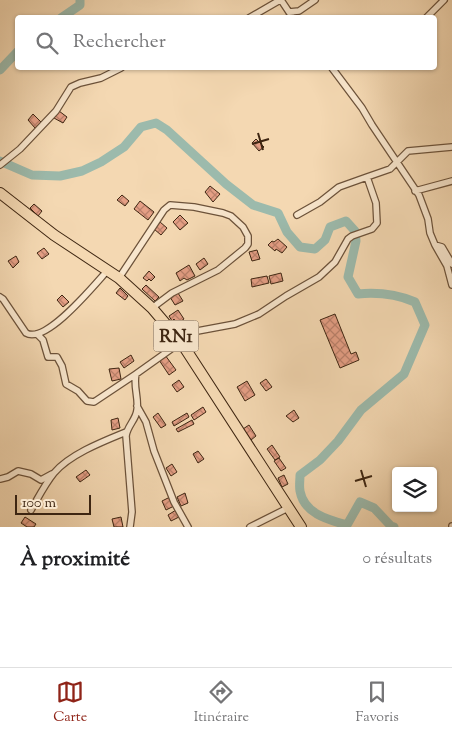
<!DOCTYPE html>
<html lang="fr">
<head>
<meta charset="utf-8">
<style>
  body { margin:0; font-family:"Sorts Mill Goudy",serif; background:#f2f2f2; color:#202124 }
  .controls { position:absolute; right:15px; bottom:15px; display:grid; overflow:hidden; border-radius:5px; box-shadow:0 1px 4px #0004 }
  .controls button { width:45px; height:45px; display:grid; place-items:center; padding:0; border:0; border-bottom:1px solid #e0e0e0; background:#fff; color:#202124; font:25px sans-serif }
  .scale { position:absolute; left:15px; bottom:12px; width:76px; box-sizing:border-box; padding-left:5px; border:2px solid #3e2612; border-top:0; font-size:14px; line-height:18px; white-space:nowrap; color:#3e2612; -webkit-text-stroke:4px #f8e6cd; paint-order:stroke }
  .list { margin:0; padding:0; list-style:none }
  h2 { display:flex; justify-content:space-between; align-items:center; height:65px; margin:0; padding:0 20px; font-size:21px }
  h2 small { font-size:16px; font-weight:400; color:#757577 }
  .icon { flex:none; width:28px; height:28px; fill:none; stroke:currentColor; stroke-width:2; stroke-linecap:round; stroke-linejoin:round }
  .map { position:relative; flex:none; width:452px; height:527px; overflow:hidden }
  .search { position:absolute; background:#fff; box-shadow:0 1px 4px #0004; left:15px; right:15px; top:15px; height:55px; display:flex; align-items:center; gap:12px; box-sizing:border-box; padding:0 18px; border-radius:5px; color:#757577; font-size:19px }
  .sheet { height:140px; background:#fff }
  nav { display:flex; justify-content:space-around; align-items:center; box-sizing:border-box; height:70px; border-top:1px solid #e0e0e0; background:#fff; font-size:14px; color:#757577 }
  nav a { display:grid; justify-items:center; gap:2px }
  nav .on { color:#8f2418 }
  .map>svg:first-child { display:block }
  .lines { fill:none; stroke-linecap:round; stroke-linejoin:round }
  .river { stroke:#9cbaac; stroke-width:9 }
  .building { fill:url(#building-cross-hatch); stroke:#3e2612 }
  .street-casing { stroke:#6c523a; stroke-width:8 }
  .highway-casing { stroke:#3e2612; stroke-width:12 }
  .street { stroke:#f8e6cd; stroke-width:5.5 }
  .highway { stroke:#f4d8b2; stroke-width:10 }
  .ticks { fill:none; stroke:#3e2612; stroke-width:2 }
  .labels { text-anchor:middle; stroke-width:4; stroke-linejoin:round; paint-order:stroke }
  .shield { fill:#f8e6cd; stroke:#76604a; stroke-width:1 }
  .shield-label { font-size:18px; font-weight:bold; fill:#3e2612 }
</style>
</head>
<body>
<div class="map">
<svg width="452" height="527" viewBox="0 0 452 527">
  <defs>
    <pattern id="building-cross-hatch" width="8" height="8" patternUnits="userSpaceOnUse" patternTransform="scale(1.25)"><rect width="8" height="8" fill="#e59f85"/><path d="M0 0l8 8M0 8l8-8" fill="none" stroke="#bb816b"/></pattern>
  </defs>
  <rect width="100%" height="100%" fill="#f4d8b2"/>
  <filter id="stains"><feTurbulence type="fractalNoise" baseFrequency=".004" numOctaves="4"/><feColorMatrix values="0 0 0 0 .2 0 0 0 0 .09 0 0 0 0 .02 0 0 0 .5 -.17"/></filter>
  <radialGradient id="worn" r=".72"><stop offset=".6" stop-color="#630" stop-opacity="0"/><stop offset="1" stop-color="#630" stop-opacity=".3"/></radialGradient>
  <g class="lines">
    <!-- river -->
    <path class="river" d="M61,18L80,5V0
      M0,70L18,51
      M0,161L32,175L60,176L82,171L101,162L124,147L141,127L156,123L167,130L226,184L253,205L278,213L287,232L300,247L315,249L325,240L330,227L346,221L355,231L356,241L348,277L358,294C379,292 396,294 415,302L425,325L404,374L361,410L338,441L320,460L300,475C300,480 299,486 300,491C304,514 329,520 347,525L360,502L374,508L391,526L394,527"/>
  </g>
  <!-- building -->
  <path class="building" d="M59,111L67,117L63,123L54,118Z
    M33,114L41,122L35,128L28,120Z
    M256,139L264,147L259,151L252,143Z
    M210,186L220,194L213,202L205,192Z
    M122,195L129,201L125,206L117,200Z
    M140,201L154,212L148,220L134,209Z
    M34,204L42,211L38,216L30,208Z
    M180,215L188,223L180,230L173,222Z
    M160,222L167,228L161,235L154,229Z
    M278,239L287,247L282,253L276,249L275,251L268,245L272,241L274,242Z
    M44,248L49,254L42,259L37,253Z
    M257,250L260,259L252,261L249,252Z
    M16,256L19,262L13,268L8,261Z
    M204,258L208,264L200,270L196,264Z
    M189,265L195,276L187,280L184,278L180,281L176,273Z
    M149,271L155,277L151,281L149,279L147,281L143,278Z
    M281,273L283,281L271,284L269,276Z
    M267,276L269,283L252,287L251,279Z
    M146,285L159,297L155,301L142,289Z
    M120,288L128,296L125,300L116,293Z
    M178,293L183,301L175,305L170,297Z
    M62,295L69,302L63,307L57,300Z
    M178,310L184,319L181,321L183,326L180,328L174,319L172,321L169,316Z
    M335,314L351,354L356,352L359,360L340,368L320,320Z
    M131,355L134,361L124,368L120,362Z
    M165,355L176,370L169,375L159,360Z
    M119,368L121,379L112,381L109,369Z
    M266,379L272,387L266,391L260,383Z
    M179,380L184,387L177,392L172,385Z
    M247,381L255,395L245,401L237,387Z
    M203,407L206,412L194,420L191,415Z
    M294,410L299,418L293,422L286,416Z
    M158,413L166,425L161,428L153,417Z
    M187,413L189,417L174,426L172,422Z
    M118,418L120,428L112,430L111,420Z
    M192,420L194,424L178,432L176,429Z
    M249,425L256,436L251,440L243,429Z
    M272,445L280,457L275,460L267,449Z
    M198,451L204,459L198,463L193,454Z
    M279,458L286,468L281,471L274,461Z
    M172,464L177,472L171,476L166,468Z
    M86,470L90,475L80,482L76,477Z
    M284,475L288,484L282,487L278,478Z
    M185,493L188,503L181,506L177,497Z
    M170,497L174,506L166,510L162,501Z
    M176,510L179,517L171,521L168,515Z
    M25,517L36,524L34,527H27L21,523Z
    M121,517L123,527H114L112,519Z"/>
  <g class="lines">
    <defs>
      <path id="street" d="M281,0L293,18
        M289,12L299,11L315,0
        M249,18L280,0
        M426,18L444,0
        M332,68L362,108L372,125L419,195L428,219L430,233L435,245L442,247L452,264
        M0,165L20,149L56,111L71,87L80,83L101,78L121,68
        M415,191L452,181
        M297,215L320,202L339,187L367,177
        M435,245L447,266L452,285
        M119,278L164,210L170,205L194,207L223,213L231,216L243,227L248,236V244L245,248L218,270L172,293L152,308
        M0,297L3,299L26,333C46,345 95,284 108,270
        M37,334L43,340L48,357H57L62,366L66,384L78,391L87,401L94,402L136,374
        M176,335L235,324L259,314L286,296L319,277L335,262L348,239L352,236L372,229L377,223L376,203L367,177L390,169L408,151L452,147
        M137,406L146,422L154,451L174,502L188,527
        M0,479L8,477L18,471L31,474L41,480L52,474
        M31,510C38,498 45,484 54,473C70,454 104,441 126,432
        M130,527L132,512L126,436C127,426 136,420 137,410C139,398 133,386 136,374L181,342
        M250,527L288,508
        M452,527V526"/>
      <path id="highway" d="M0,193L54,235L119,278L152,308L181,342L301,527"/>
    </defs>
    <!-- street casing -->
    <use href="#street" class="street-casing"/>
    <!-- highway casing -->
    <use href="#highway" class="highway-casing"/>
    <!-- street -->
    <use href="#street" class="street"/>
    <!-- highway -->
    <use href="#highway" class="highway"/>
  </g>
  <!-- ticks -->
  <path class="ticks" d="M258,133L263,150M252,144L269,139M361,470L366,487M355,481L372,476"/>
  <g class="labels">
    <!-- shield labels -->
    <rect class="shield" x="153.5" y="320.5" width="45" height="31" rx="4"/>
    <g class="shield-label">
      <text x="176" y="342">RN1</text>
    </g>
  </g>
  <rect width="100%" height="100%" filter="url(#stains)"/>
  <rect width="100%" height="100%" fill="url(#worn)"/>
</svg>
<div class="controls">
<button><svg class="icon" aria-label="layers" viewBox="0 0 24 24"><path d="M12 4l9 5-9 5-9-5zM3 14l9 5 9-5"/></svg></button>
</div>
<div class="scale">100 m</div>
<div class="search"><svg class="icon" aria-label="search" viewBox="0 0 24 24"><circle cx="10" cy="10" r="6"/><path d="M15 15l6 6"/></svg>Rechercher</div>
</div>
<section class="sheet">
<h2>À proximité<small>0 résultats</small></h2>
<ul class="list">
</ul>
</section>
<nav>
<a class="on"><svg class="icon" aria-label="map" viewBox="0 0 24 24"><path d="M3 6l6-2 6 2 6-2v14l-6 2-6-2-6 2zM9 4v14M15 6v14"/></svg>Carte</a>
<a><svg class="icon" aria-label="directions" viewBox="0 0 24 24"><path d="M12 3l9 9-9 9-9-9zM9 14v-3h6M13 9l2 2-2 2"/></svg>Itinéraire</a>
<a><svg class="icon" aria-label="saved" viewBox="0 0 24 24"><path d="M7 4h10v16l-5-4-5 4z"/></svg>Favoris</a>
</nav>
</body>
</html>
